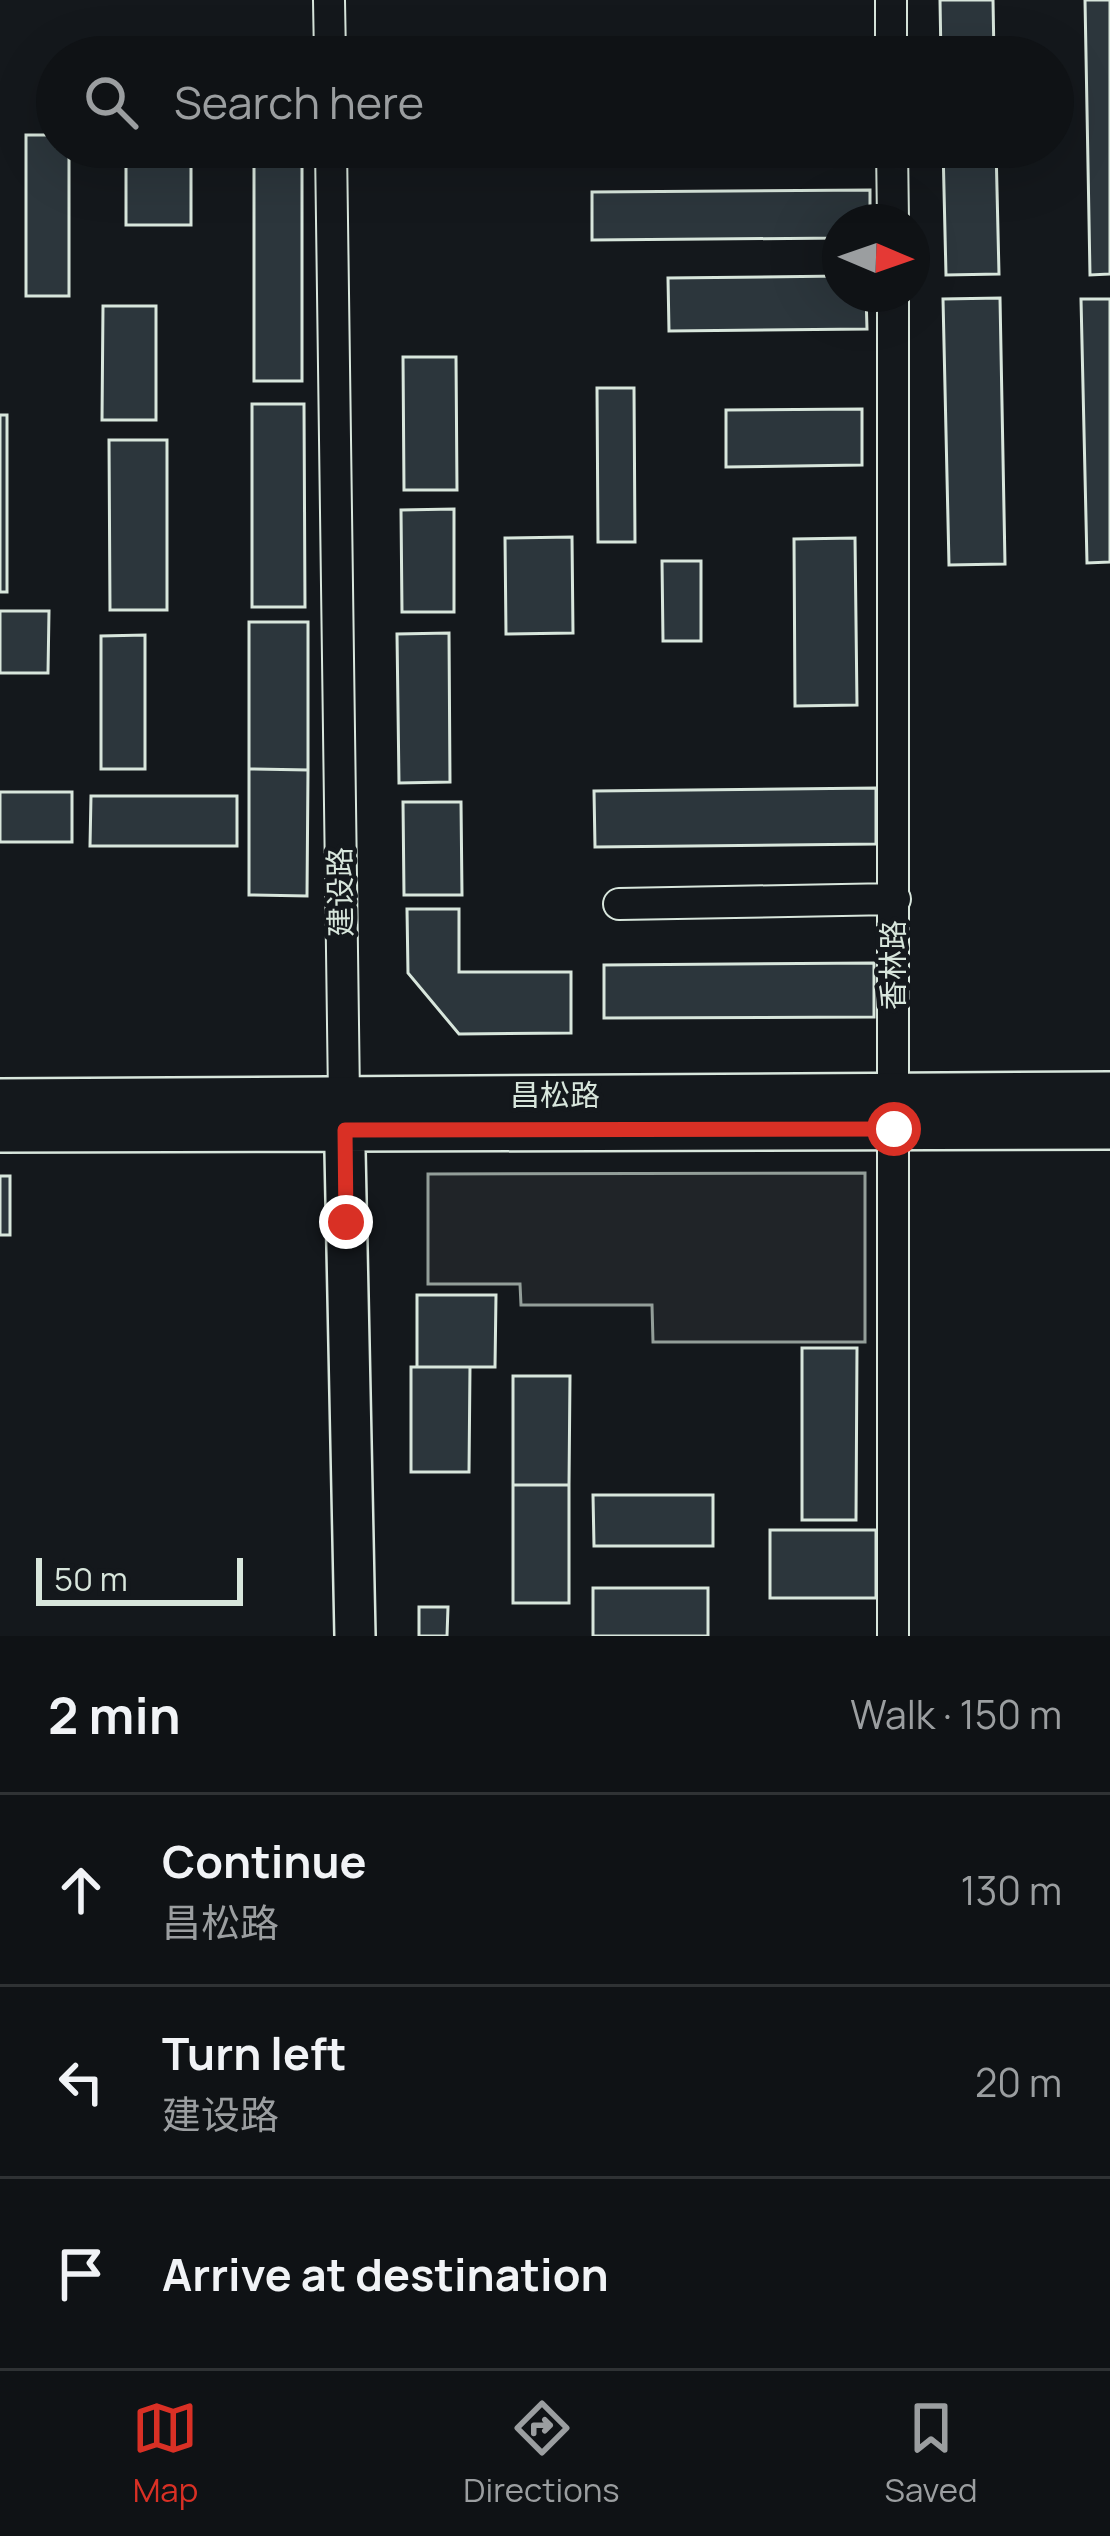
<!DOCTYPE html>
<html lang="en">
<head>
<meta charset="utf-8">
<style>
  body { margin:0; font-family:Manrope,"Noto Sans SC",sans-serif; background:#181b1e; color:#f1f3f6 }
  .compass { position:absolute; left:822px; top:204px; width:108px; height:108px; border-radius:50%; background:#0f1215; box-shadow:0 12px 48px #0002; rotate:92deg }
  .scale { position:absolute; left:36px; bottom:30px; width:207px; box-sizing:border-box; padding-left:12px; border:6px solid #d8e6dc; border-top:0; font-size:33px; line-height:42px; white-space:nowrap; color:#d8e6dc; -webkit-text-stroke:9px #14181c; paint-order:stroke }
  .stop { position:absolute; width:36px; height:36px; margin:-27px; border:9px solid #d93025; border-radius:50%; background:#fff }
  .stop.end { background:#d93025; border-color:#fff; box-shadow:0 3px 12px #0008 }
  .list { margin:0; padding:0; list-style:none }
  h2 { display:flex; justify-content:space-between; align-items:center; height:156px; margin:0; padding:0 48px; font-size:51px }
  h2 small { font-size:39px; font-weight:400; color:#9b9ea0 }
  .list li { display:grid; grid-template-columns:78px 1fr auto; gap:36px; align-items:center; box-sizing:border-box; height:192px; padding:0 48px; border-top:3px solid #2f3234 }
  .list b { display:block; font-size:45px; white-space:nowrap }
  .list p { margin:0; font-size:39px; white-space:nowrap; color:#9b9ea0 }
  .list em { font-size:39px; font-style:normal; color:#9b9ea0 }
  .icon { flex:none; width:66px; height:66px; fill:none; stroke:currentColor; stroke-width:2; stroke-linecap:round; stroke-linejoin:round }
  .map { position:relative; flex:none; width:1110px; height:1636px; overflow:hidden }
  .search { position:absolute; background:#0f1215; box-shadow:0 12px 48px #0002; left:36px; right:36px; top:36px; height:132px; display:flex; align-items:center; gap:30px; box-sizing:border-box; padding:0 42px; border-radius:66px; color:#9b9ea0; font-size:45px }
  .sheet { height:732px; background:#0f1215 }
  nav { display:flex; justify-content:space-around; align-items:center; box-sizing:border-box; height:168px; border-top:3px solid #2f3234; background:#0f1215; font-size:33px; color:#9b9ea0 }
  nav a { display:grid; justify-items:center; gap:6px }
  nav .on { color:#d93025 }
  .map>svg:first-child { display:block }
  .green { fill:#202428; stroke:#939e99; stroke-width:3 }
  .building { fill:#2c363c; stroke:#d8e6dc; stroke-width:3 }
  .lines { fill:none; stroke-linecap:round; stroke-linejoin:round }
  .minor-casing { stroke:#d8e6dc; stroke-width:34 }
  .major-casing { stroke:#d8e6dc; stroke-width:44 }
  .minor { stroke:#14181c; stroke-width:30 }
  .major { stroke:#14181c; stroke-width:39 }
  .route { stroke:#d93025; stroke-width:15 }
  .labels { text-anchor:middle; stroke-width:9; stroke-linejoin:round; paint-order:stroke }
  .street-label { font-size:30px; fill:#d8e6dc; stroke:#14181c }
</style>
</head>
<body>
<div class="map">
<svg width="1110" height="1636" viewBox="0 0 1110 1636">
  <rect width="100%" height="100%" fill="#14181c"/>
  <!-- green -->
  <path class="green" d="M865,1173V1342H653L652,1305H521L520,1284H428V1174Z"/>
  <!-- building -->
  <path class="building" d="M940,0H993L994,57H941Z
    M1085,0H1110V274L1090,275Z
    M26,135H57V147H69V296H26Z
    M943,147H996L999,274L946,275Z
    M254,152H302V381H254Z
    M126,153H191V225H126Z
    M870,190V222H840V238L592,240V192Z
    M840,276V294H866L867,329L669,331L668,278Z
    M1000,298L1005,564L949,565L943,299Z
    M1081,299H1110V562L1087,563Z
    M103,306H156V420H102Z
    M403,357H456L457,490H404Z
    M597,388H634L635,542H598Z
    M252,404H304L305,607H252Z
    M862,409V465L726,467V410Z
    M0,415H7V592H0Z
    M109,440H167V610H110Z
    M454,509V612H402L401,510Z
    M572,537L573,633L506,634L505,538Z
    M855,538L857,705L795,706L794,539Z
    M662,561H701V641H663Z
    M0,611H49L48,673H0Z
    M249,622H308V770L249,769Z
    M449,633L450,782L399,783L397,634Z
    M145,635V769H101V636Z
    M249,769L308,770L307,896L249,895Z
    M876,788V844L595,847L594,791Z
    M0,792H72V842H0Z
    M91,796H237V846H90Z
    M403,802H461L462,895H404Z
    M407,909H459V972H571V1033L459,1034L408,973Z
    M874,963V1017L604,1018V965Z
    M0,1176H10V1235H0Z
    M417,1295H496L495,1367H417Z
    M802,1348H857L856,1520H802Z
    M411,1367H470L469,1472H411Z
    M513,1376H570L569,1485H513Z
    M513,1485H569V1603H513Z
    M593,1495H713V1546H594Z
    M770,1530H876V1598H770Z
    M593,1588H708V1636H593Z
    M419,1607H448L447,1636H419Z"/>
  <g class="lines">
    <defs>
      <path id="minor" d="M329,0L330,57
        M891,0V57
        M331,147L344,1097
        M892,147L893,222
        M619,904L895,899
        M893,1636V294"/>
      <path id="major" d="M0,1099L1110,1092
        M344,1102L355,1636
        M0,1132L1110,1129"/>
    </defs>
    <!-- minor casing -->
    <use href="#minor" class="minor-casing"/>
    <!-- major casing -->
    <use href="#major" class="major-casing"/>
    <!-- minor -->
    <use href="#minor" class="minor"/>
    <!-- major -->
    <use href="#major" class="major"/>
  </g>
  <g class="lines">
    <!-- route -->
    <path class="route" d="M346,1222L345,1130L894,1129"/>
  </g>
  <g class="labels">
    <!-- street labels -->
    <g class="street-label">
      <text transform="translate(341 892) rotate(-91)" y="10">建设路</text>
      <text transform="translate(894 965) rotate(-90)" y="10">香林路</text>
      <text x="555" y="1106">昌松路</text>
    </g>
  </g>
</svg>
<svg class="compass" viewBox="-18 -18 36 36"><path d="M0-13l5 13h-10z" fill="#e53935"/><path d="M0 13l5-13h-10z" fill="#9b9ea0"/></svg>
<div class="scale">50 m</div>
<div class="stop" style="left:894px;top:1129px"></div>
<div class="stop end" style="left:346px;top:1222px"></div>
<div class="search"><svg class="icon" aria-label="search" viewBox="0 0 24 24"><circle cx="10" cy="10" r="6"/><path d="M15 15l6 6"/></svg>Search here</div>
</div>
<section class="sheet">
<h2>2 min<small>Walk · 150 m</small></h2>
<ul class="list">
<li><svg class="icon" aria-label="ahead" viewBox="0 0 24 24"><path d="M12 20V5M6 11l6-6 6 6"/></svg><div><b>Continue</b><p>昌松路</p></div><em>130 m</em></li>
<li><svg class="icon" aria-label="left" viewBox="0 0 24 24"><path d="M17 20v-9H6M10 6l-5 5 5 5"/></svg><div><b>Turn left</b><p>建设路</p></div><em>20 m</em></li>
<li><svg class="icon" aria-label="arrive" viewBox="0 0 24 24"><path d="M6 21V4h12l-3 4 3 4H6"/></svg><div><b>Arrive at destination</b></div></li>
</ul>
</section>
<nav>
<a class="on"><svg class="icon" aria-label="map" viewBox="0 0 24 24"><path d="M3 6l6-2 6 2 6-2v14l-6 2-6-2-6 2zM9 4v14M15 6v14"/></svg>Map</a>
<a><svg class="icon" aria-label="directions" viewBox="0 0 24 24"><path d="M12 3l9 9-9 9-9-9zM9 14v-3h6M13 9l2 2-2 2"/></svg>Directions</a>
<a><svg class="icon" aria-label="saved" viewBox="0 0 24 24"><path d="M7 4h10v16l-5-4-5 4z"/></svg>Saved</a>
</nav>
</body>
</html>
